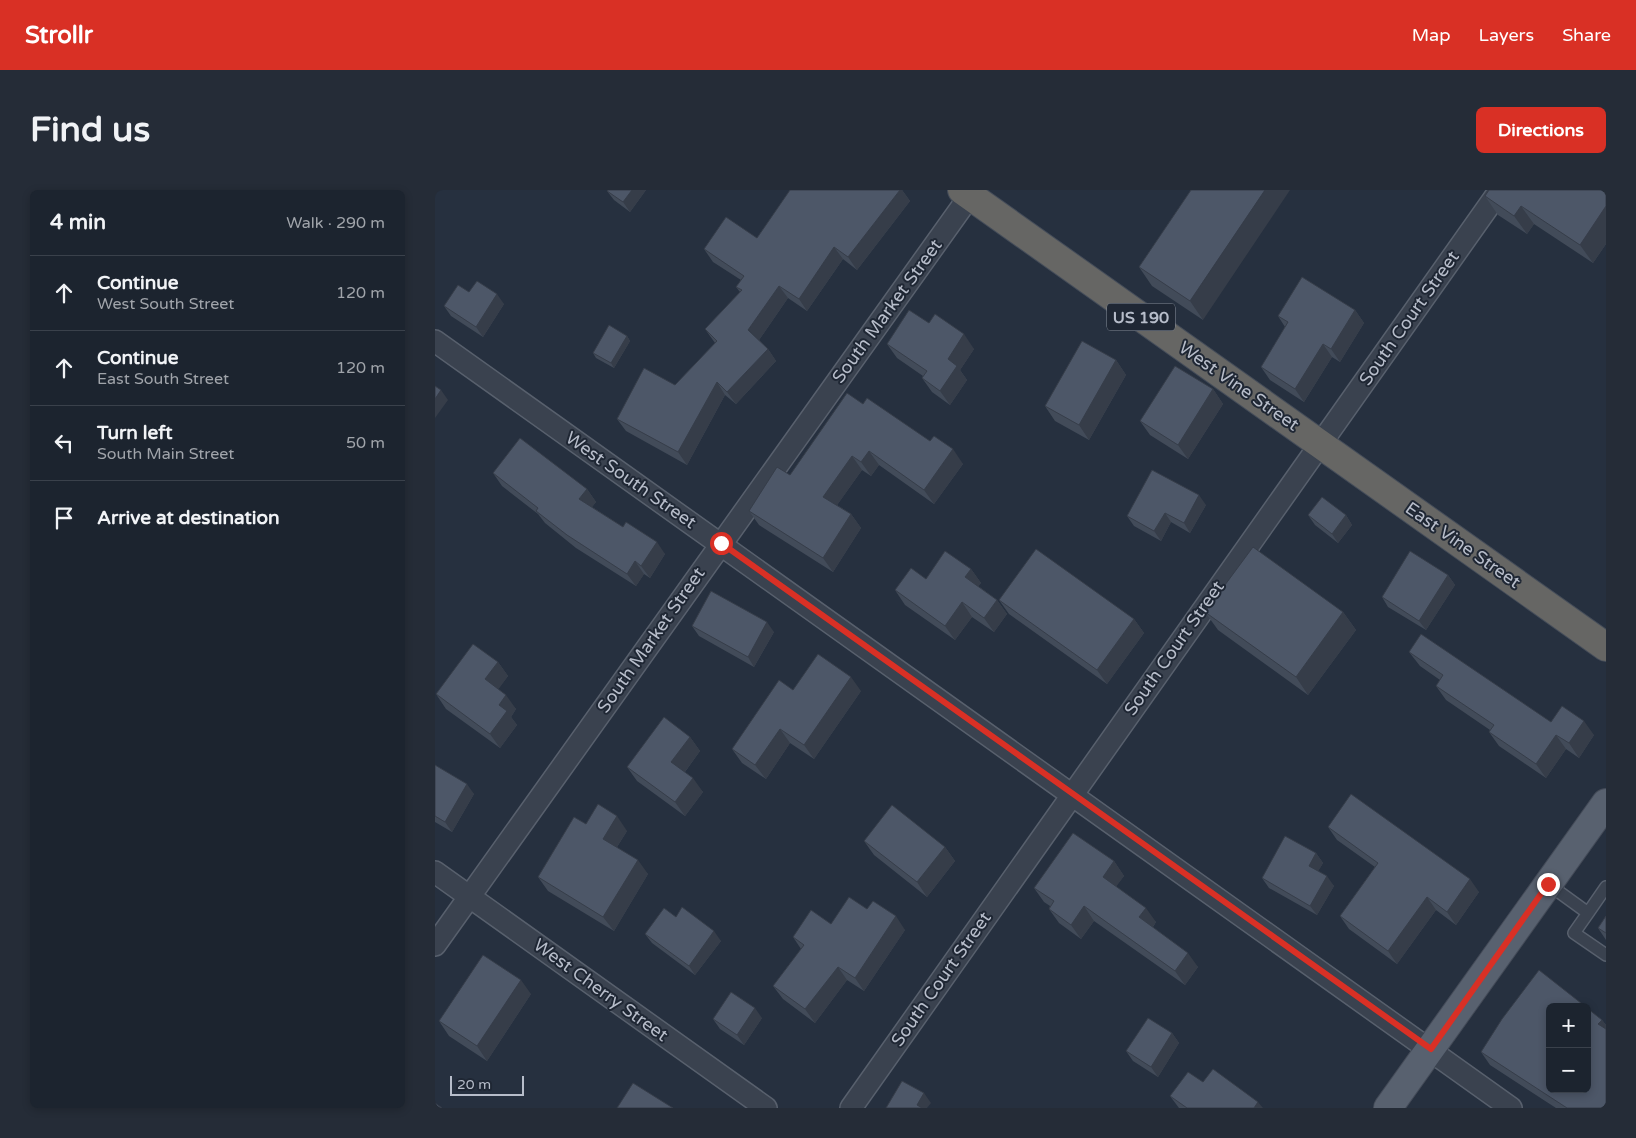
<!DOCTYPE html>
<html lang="en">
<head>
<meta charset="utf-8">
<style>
  body { margin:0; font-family:"Varela Round",sans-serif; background:#252c37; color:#f1f3f6 }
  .controls { position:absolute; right:15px; bottom:15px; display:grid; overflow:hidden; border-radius:8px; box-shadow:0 2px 8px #0003 }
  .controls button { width:45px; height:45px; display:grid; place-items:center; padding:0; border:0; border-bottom:1px solid #3a414b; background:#1c242f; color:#f1f3f6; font:25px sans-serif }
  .scale { position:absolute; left:15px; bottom:12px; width:74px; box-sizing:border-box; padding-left:5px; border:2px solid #b7bdca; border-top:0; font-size:14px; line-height:18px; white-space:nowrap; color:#b7bdca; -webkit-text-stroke:4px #1f2734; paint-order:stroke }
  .stop { position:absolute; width:15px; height:15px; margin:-11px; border:4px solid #d93025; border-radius:50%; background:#fff }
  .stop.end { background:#d93025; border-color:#fff; box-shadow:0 1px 5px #0008 }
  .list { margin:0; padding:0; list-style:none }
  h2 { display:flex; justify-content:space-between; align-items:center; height:65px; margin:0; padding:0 20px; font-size:21px }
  h2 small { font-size:16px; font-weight:400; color:#a0a4aa }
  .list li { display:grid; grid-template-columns:32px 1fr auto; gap:15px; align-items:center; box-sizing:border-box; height:75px; padding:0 20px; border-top:1px solid #3a414b }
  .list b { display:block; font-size:19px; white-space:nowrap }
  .list p { margin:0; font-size:16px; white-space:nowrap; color:#a0a4aa }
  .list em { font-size:16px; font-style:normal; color:#a0a4aa }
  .icon { flex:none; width:28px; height:28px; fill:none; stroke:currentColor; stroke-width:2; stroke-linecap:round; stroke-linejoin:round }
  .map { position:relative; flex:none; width:1171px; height:918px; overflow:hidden; border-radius:8px }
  header { display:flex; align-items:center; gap:30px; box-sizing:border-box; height:70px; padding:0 25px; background:#d93025; color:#fff }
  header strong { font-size:24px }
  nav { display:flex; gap:28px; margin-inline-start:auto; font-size:18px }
  .intro { display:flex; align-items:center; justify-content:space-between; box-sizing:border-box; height:120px; padding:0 30px }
  h1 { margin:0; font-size:35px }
  .button { padding:12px 22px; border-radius:8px; background:#d93025; color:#fff; font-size:18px; font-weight:700 }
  main { display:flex; gap:30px; padding:0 30px }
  aside { flex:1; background:#1c242f; border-radius:8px; box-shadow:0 2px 8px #0003 }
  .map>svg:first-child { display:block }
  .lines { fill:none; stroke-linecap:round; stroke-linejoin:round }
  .service-casing { stroke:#58606d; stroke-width:14 }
  .minor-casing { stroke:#58606d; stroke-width:24 }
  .primary-casing { stroke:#444b58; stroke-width:30 }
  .trunk-casing { stroke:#454d5a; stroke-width:30 }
  .service { stroke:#3a424f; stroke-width:11 }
  .minor { stroke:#3a424f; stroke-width:21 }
  .primary { stroke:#58616f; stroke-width:28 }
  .trunk { stroke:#666664; stroke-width:28 }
  .wall { fill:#424b59 }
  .shaded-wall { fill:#363d49 }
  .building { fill:#4d5768; stroke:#363d49 }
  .route { stroke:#d93025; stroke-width:6 }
  .labels { text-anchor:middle; stroke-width:4; stroke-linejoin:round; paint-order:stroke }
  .shield { fill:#1f2734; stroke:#89909d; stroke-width:1 }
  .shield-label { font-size:16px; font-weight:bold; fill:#b7bdca }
  .street-label { font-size:18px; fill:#b7bdca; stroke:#1f2734 }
</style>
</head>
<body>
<header>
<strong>Strollr</strong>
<nav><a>Map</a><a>Layers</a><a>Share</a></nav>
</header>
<div class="intro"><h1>Find us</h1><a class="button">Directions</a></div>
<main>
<aside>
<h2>4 min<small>Walk · 290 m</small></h2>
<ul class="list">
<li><svg class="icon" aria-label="ahead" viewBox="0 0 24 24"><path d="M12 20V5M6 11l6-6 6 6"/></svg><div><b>Continue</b><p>West South Street</p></div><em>120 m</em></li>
<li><svg class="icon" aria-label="ahead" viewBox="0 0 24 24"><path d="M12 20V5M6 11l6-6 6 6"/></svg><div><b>Continue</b><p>East South Street</p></div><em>120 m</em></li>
<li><svg class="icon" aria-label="left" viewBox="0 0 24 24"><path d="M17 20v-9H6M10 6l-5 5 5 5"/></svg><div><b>Turn left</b><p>South Main Street</p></div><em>50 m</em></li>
<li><svg class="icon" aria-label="arrive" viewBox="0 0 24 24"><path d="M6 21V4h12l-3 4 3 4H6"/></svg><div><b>Arrive at destination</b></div></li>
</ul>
</aside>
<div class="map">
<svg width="1171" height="918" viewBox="0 0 1171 918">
  <rect width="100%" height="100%" fill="#26303f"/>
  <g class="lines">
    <defs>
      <path id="service" d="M1113,694L1153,723L1171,697
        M1153,723L1139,743L1171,765"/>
      <path id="minor" d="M0,151L1076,918
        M0,682L331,918
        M0,755L539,0
        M416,918L1065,0"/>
      <path id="primary" d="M953,918L1171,613"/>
      <path id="trunk" d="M527,0L1171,457"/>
    </defs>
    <!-- service casing -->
    <use href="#service" class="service-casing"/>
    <!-- minor casing -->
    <use href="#minor" class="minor-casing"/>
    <!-- primary casing -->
    <use href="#primary" class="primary-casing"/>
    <!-- trunk casing -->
    <use href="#trunk" class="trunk-casing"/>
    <!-- service -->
    <use href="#service" class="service"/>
    <!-- minor -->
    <use href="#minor" class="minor"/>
    <!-- primary -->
    <use href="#primary" class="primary"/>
    <!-- trunk -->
    <use href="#trunk" class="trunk"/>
  </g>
  <!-- wall -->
  <path class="wall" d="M173,0H211L195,22L179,10L172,1Z
    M354,0H467L475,11L422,80L408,69L372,121L353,108L324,150L333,159L341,171L301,214L290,205L252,275L191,241L182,229L240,195L280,153L270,139L305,102L301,97L306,90L278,72L269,59L322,48L355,0Z
    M756,0L768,130L717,96L704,77Z
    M1171,0V54L1158,73L1099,34L1092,44L1063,25L1050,6Z
    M34,102L69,114L48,147L16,126L9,116Z
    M920,120L929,133L905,172L897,167L869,212L835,190L826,177L850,137L843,126Z
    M494,133L539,159L525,180L532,190L515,215L497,202L487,188L488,186L462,168L452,154Z
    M192,146L195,151L179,178L161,168L158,163Z
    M681,170L691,185L654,250L620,231L610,216Z
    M778,199L788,214L753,269L715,245L705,231Z
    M428,214L528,274L499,314L444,275L436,286L427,280L402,315L416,324L426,338L398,382L324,335L314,321L355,285Z
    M58,283L152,299L161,312L157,317L230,364L215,388L209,384L201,396L141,358L110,333L103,324L67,296Z
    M771,315L755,343L736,332L726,351L699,336L692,326Z
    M873,325H911L917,335L903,353L880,335Z
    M536,379L546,393L543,396L562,410L572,424L559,442L537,427L520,450L470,415L460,400L491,389Z
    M1013,385L1020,395L991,440L953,417L947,407Z
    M564,410L699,429L709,443L672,494L574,424Z
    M770,422H908L921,440L873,505L783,440Z
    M257,436L339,442L319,477L264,446Z
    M974,462L1116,532L1159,545L1144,568L1131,559L1111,588L1064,556L1054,542L1055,540L1011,510L1001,496L1005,490L985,476Z
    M63,472L73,486L63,499L81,519L76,527L82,535L65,558L11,519L1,504Z
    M426,501L379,569L355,553L331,589L307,573L297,559Z
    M255,547L265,561L250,582L268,602L250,626L202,591L192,577Z
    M0,575L39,604L17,642L0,632Z
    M151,634L192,641L182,657L213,684L179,741L113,701L103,687Z
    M893,637L1044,702L1021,735L1001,720L962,774L914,739L905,726L940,677L902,650Z
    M429,651L510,657L520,671L492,707L439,665Z
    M881,663L888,673L883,681L899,696L882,725L834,698L827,688Z
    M679,671L689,686L681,696L721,732L718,737L763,777L750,795L659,731L646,749L624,733L614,719L615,716L609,712L599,698Z
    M432,719L470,740L429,801L412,790L380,833L348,809L338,796L366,759L358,747L396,734Z
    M1171,726V750L1163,738Z
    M241,727L286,751L260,785L217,753L210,744Z
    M96,804L52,871L14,846L4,831Z
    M327,828L309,855L285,839L278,829Z
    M1167,830L1171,835V918H1121L1055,875L1046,862Z
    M737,843L744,853L723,887L698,871L691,861Z
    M735,906L828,918H744Z"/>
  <!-- shaded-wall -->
  <path class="shaded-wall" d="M197,0H211L195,22L188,12Z
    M465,0H467L475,11L422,80L413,67Z
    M830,0H855L768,130L755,111Z
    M1086,16L1099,34L1092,44L1079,26Z
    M1171,16V54L1158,73L1145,55Z
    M399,57L408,69L372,121L364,109Z
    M344,96L353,108L322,153L313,140Z
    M62,104L69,114L48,147L41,137Z
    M920,120L929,133L905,172L896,159Z
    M529,144L539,159L525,180L532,190L515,215L505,201L513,169Z
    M192,146L195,151L179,178L176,173Z
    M888,154L897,167L869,212L860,199Z
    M333,159L341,171L301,214L292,202Z
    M681,170L691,185L654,250L644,235Z
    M282,192L290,205L252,275L243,262Z
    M778,199L788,214L753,269L743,255Z
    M6,200L13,210L0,228V209Z
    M518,259L528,274L499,314L489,300Z
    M434,261L444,275L436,286L426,272Z
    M417,266L427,280L398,321L388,307Z
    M152,299L161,312L153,322L144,309Z
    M764,305L771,315L755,343L749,333Z
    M730,323L736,332L726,351L719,341Z
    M416,324L426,338L398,382L388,368Z
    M911,325L917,335L903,353L897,344Z
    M222,352L230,364L215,388L206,376Z
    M200,371L209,384L201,396L192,384Z
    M536,379L546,393L540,401L530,387Z
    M1013,385L1020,395L991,440L984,431Z
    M562,410L572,424L559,442L549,428Z
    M527,412L537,427L520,450L510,436Z
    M908,422L921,440L873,505L861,487Z
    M699,429L709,443L672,494L662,480Z
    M332,432L339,442L319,477L313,467Z
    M63,472L73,486L60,504L50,489Z
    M416,487L426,501L379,569L369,555Z
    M71,505L81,519L76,527L82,535L65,558L55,544L64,515Z
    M1149,531L1159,545L1144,568L1134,553Z
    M345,539L355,553L331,589L320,575Z
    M1121,545L1131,559L1111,588L1101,574Z
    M255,547L265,561L246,587L236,572Z
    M258,588L268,602L250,626L240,612Z
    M32,594L39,604L17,642L10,632Z
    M182,626L192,641L178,663L168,649Z
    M510,657L520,671L492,707L482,692Z
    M881,663L888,673L881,685L874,676Z
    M203,670L213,684L179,741L168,727Z
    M679,671L689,686L678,701L668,687Z
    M892,686L899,696L882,725L875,716Z
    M1035,689L1044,702L1021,735L1012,722Z
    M992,707L1001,720L962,774L953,761Z
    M649,716L659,731L646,749L636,735Z
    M711,718L721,732L714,742L704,727Z
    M461,726L470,740L429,801L420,788Z
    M279,741L286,751L260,785L254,776Z
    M753,763L763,777L750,795L740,781Z
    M403,777L412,790L380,833L370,819Z
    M86,790L96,804L52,871L42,856Z
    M320,818L327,828L309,855L302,845Z
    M1167,830L1171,835V845L1163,834Z
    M737,843L744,853L723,887L716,877Z
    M489,903L496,913L492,918H484L482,915Z
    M823,912L828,918H819Z"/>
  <!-- building -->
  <path class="building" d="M173,0H197L188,12L172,1Z
    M355,0H465L413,67L399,57L364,109L344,96L313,140L333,159L292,202L282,192L243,262L182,229L209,178L240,195L282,151L270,139L307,100L301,97L309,86L269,59L291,27L322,48Z
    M756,0H830L755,111L704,77Z
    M1054,0H1171V16L1145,55L1086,16L1079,26L1050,6Z
    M867,87L920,120L896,159L888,154L860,199L826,177L853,132L843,126Z
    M42,91L62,104L41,137L9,116L23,95L34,102Z
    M474,120L494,133L500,124L529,144L513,169L522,176L505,201L487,188L492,181L452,154Z
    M174,135L192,146L176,173L158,163Z
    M647,151L681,170L644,235L610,216Z
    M740,176L778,199L743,255L705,231Z
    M0,196L6,200L0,209Z
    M412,203L428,214L432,208L495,251L499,246L518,259L489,300L434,261L426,272L417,266L388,307L416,324L388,368L314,321L342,277L355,285Z
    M85,248L152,299L144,309L188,337L191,332L222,352L206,376L200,371L192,384L132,345L101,321L103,318L58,283Z
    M717,280L764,305L749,333L730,323L719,341L692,326Z
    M887,307L911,325L897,344L873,325Z
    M818,357L908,422L861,487L770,422Z
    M601,359L699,429L662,480L564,410Z
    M510,361L536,379L530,387L562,410L549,428L527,412L510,436L460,400L476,378L491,389Z
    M975,361L1013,385L984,431L947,407Z
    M276,401L332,432L313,467L257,436Z
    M986,444L1116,532L1127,516L1149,531L1134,553L1121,545L1101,574L1054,542L1059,535L1001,496L1008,485L974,462Z
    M38,454L63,472L50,489L71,505L64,515L72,521L55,544L1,504Z
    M383,464L416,487L369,555L345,539L320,575L297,559L344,490L358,500Z
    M229,527L255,547L236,572L258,588L240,612L192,577Z
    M0,575L32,594L10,632L0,626Z
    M916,604L1035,689L1012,722L992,707L953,761L905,726L943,673L893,637Z
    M163,614L182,626L168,649L203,670L168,727L103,687L139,627L151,634Z
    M457,615L510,657L482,692L429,651Z
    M638,643L679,671L668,687L711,718L704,727L753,763L740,781L649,716L636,735L614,719L619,711L599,698Z
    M850,646L881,663L874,676L892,686L875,716L827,688Z
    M414,707L432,719L438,711L461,726L420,788L403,777L370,819L338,796L369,755L358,747L376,720L396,734Z
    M247,717L279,741L254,776L210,744L229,718L241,727Z
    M1171,726V743L1163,738Z
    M48,765L86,790L42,856L4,831Z
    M1104,780L1151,817H1115V899H1152V818L1167,830L1163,834L1171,839V918H1132L1046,862L1067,829Z
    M296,802L320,818L302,845L278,829Z
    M713,828L737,843L716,877L691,861Z
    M778,879L823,912L819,918H752L735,906L753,882L768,892Z
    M467,891L489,903L482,915L487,918H451Z
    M198,893L238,918H182Z
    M0,913L7,918H0Z"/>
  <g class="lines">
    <!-- route -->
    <path class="route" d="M286,353L996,859L1113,694"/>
  </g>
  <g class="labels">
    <!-- shield labels -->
    <rect class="shield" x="672" y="113.5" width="68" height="27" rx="4"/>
    <g class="shield-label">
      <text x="706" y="133">US 190</text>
    </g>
    <!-- street labels -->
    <g class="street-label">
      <text transform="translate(452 121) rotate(-54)" y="6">South Market Street</text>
      <text transform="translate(974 128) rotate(-55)" y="6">South Court Street</text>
      <text transform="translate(804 196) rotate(35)" y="6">West Vine Street</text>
      <text transform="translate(196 290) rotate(35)" y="6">West South Street</text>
      <text transform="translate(1028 355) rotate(35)" y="6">East Vine Street</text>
      <text transform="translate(216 450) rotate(-55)" y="6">South Market Street</text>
      <text transform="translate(739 458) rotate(-55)" y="6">South Court Street</text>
      <text transform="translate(506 789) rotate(-55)" y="6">South Court Street</text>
      <text transform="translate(166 800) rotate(36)" y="6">West Cherry Street</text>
    </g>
  </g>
</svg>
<div class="controls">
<button>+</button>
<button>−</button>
</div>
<div class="scale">20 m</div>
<div class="stop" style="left:286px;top:353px"></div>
<div class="stop end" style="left:1113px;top:694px"></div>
</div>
</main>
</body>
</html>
